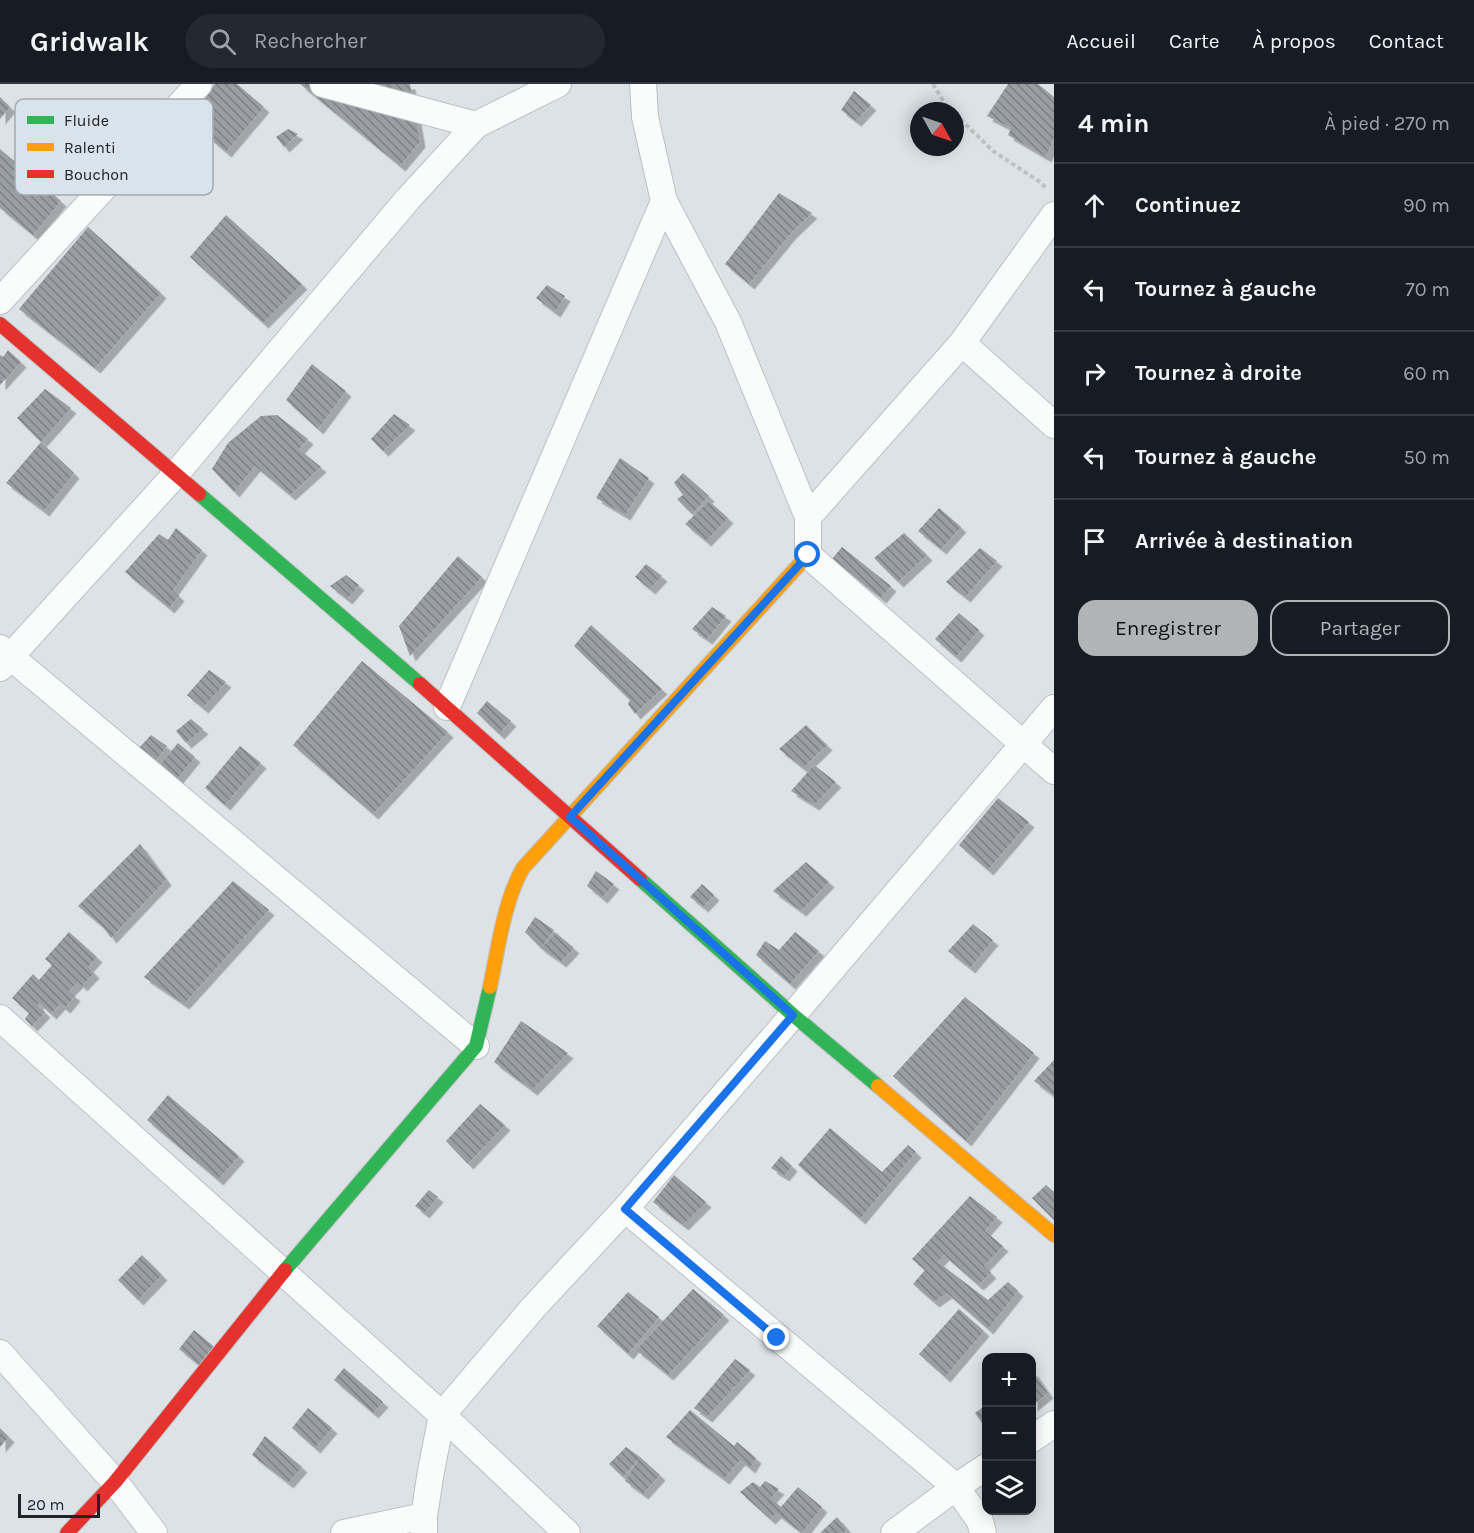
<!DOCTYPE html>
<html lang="fr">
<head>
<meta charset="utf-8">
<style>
  body { margin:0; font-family:Karla,sans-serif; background:#242831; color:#f1f3f6 }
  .controls { position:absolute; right:18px; bottom:18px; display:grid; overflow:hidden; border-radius:12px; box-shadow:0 3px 15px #0003 }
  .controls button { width:54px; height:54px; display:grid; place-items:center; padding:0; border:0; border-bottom:2px solid #363941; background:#171b24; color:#f1f3f6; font:30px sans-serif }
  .compass { position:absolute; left:910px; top:18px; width:54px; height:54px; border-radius:50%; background:#171b24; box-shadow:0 3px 15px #0003; rotate:130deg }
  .scale { position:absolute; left:18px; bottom:15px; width:82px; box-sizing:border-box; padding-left:6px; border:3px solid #202426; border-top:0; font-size:16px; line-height:21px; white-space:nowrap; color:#202426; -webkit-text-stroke:4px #d9e3eb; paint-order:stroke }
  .stop { position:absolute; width:18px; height:18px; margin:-14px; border:4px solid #1a73e8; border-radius:50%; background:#fff }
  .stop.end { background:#1a73e8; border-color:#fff; box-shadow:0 2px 6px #0008 }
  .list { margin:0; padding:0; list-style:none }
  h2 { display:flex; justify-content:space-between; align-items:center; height:78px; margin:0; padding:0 24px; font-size:26px }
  h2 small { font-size:20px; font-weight:400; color:#9ea1a6 }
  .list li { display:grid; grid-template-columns:39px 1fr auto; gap:18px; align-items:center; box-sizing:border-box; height:84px; padding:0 24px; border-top:2px solid #363941 }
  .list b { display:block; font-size:22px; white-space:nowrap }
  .list em { font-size:20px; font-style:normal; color:#9ea1a6 }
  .actions { display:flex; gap:12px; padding:18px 24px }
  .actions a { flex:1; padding:14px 0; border:2px solid #b1b4b7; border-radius:18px; text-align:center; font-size:21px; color:#b1b4b7 }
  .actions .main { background:#b1b4b7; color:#111 }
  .icon { flex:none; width:33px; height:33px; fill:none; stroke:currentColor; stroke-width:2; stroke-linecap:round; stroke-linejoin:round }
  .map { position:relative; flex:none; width:1054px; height:1449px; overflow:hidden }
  header { display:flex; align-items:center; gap:36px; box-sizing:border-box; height:84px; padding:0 30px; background:#171b24; border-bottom:2px solid #363941 }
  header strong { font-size:28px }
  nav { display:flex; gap:33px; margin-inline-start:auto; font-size:21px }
  .search { width:420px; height:54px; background:#242831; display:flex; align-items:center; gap:15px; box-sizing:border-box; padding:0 21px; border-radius:33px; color:#9ea1a6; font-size:22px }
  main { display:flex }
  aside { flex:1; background:#171b24 }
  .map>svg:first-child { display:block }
  .building { fill:url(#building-back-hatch); filter:url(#shadow) }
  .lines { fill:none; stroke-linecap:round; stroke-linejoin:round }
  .street-casing { stroke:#bcc0c4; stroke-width:28 }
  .fast-casing { stroke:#bcc0c4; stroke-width:16 }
  .slow-casing { stroke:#bcc0c4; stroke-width:16 }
  .jam-casing { stroke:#bcc0c4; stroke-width:16 }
  .path { stroke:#bfc1c1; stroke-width:4; stroke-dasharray:4.5 3; stroke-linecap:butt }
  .street { stroke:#fafbfb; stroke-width:26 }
  .fast { stroke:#30b455; stroke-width:14 }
  .slow { stroke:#ff9f0a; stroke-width:14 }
  .jam { stroke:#e5322d; stroke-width:14 }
  .route { stroke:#1a73e8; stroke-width:8 }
  .key { fill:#d9e3eb; stroke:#a2aab0; stroke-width:1.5 }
  .key-label { font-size:16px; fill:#202426 }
</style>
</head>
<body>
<header>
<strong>Gridwalk</strong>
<div class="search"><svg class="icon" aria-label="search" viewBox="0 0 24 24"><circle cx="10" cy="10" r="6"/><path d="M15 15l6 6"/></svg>Rechercher</div>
<nav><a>Accueil</a><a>Carte</a><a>À propos</a><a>Contact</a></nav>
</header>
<main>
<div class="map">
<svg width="1054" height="1449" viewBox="0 0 1054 1449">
  <defs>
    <pattern id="building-back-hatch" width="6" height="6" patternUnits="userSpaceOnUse" patternTransform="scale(1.5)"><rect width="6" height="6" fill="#9a9ea2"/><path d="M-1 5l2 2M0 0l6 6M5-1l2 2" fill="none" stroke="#7d8184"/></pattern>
    <filter id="shadow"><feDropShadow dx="5.5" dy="5.5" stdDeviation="0" flood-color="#0004"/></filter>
  </defs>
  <rect width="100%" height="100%" fill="#dde2e7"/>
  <!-- building -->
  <path class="building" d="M215,0H237L264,23L226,68L186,34Z
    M300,0H410L420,58L400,82Z
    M1008,0H1038L1054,13V54L1046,73L1008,51L1011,44L987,32Z
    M854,7L871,21L856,37L841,26Z
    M0,13L10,23L0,35Z
    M288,45L298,50L284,63L276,53Z
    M0,65L61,117L33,151L0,124Z
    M779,109L812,129L791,149L749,200L725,180Z
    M226,131L302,200L263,239L190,173Z
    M88,143L161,209L95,284L19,225Z
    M547,201L565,212L555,228L536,214Z
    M8,266L21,278L0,301V271L3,273Z
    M312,280L346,307L318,345L286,316Z
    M45,305L71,324L41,358L17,334Z
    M394,330L410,341L383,367L371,355Z
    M277,331L308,355L299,365L321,383L290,411L255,382L234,408L212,385L228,359L261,332Z
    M41,358L74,389L44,427L6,399Z
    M620,374L649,394L625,431L596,414Z
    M683,389L709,412L692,430L677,415L683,411L674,399Z
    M709,417L728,434L706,457L685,440Z
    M939,424L961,443L941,465L918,447Z
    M176,444L202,466L173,506L179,512L169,524L125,488L159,450L168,456Z
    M904,449L927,471L898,498L874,474Z
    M842,463L891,502L881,514L832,475Z
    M980,464L997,477L965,513L946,498Z
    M458,472L482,493L410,572L399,542Z
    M646,480L662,492L650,505L635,493Z
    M346,491L359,501L347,515L330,502Z
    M712,523L726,532L707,555L692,545Z
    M959,529L979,546L956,573L935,555Z
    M591,541L662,605L635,630L628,620L630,616L574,562Z
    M362,577L448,648L373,730L293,661Z
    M209,586L226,598L203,624L187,611Z
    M487,617L511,637L499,650L477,629Z
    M191,635L203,645L186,659L176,647Z
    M806,641L827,661L803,684L779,665Z
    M151,651L167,662L155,678L138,665Z
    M178,659L195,673L177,695L159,682Z
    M240,662L261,679L225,721L205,704Z
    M814,681L836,698L814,721L791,707Z
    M998,714L1029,738L988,786L959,761Z
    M140,760L166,796L111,854L103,843L78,822Z
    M806,778L829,798L801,827L773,807Z
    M596,787L614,800L602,814L587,802Z
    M233,797L269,826L184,920L144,893Z
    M702,800L714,811L703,823L690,813Z
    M535,833L554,846L541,864L525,848Z
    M973,840L993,856L970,884L948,867Z
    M69,848L97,873L88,883L94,889L82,902L78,898L69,907L75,912L65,924L60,920L51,930L39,919L37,921L45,928L32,942L25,935L29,929L12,914L33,890L39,896L52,881L45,875Z
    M795,848L819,867L790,900L756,871L765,857L779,866Z
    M556,849L574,864L561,878L541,864Z
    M965,913L1034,969L966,1057L893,992Z
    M521,937L568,969L532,1006L494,978Z
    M1054,976V1012L1034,997Z
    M168,1011L239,1072L218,1096L147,1036Z
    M480,1020L505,1041L468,1080L446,1057Z
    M830,1044L882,1088L908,1061L916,1068L860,1135L798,1081Z
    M781,1072L792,1082L784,1092L771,1084Z
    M674,1091L706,1118L683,1141L653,1118Z
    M1046,1101L1054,1108V1136L1032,1114Z
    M429,1106L438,1113L424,1129L415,1122Z
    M970,1112L997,1133L985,1147L1003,1162L984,1182L991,1189L978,1201L944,1171L938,1178L988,1216L1008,1198L1018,1207L988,1245L947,1209L934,1218L913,1200L925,1186L912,1175Z
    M142,1171L162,1191L138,1216L118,1196Z
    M693,1205L724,1231L668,1291L636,1266Z
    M628,1208L659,1233L628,1270L597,1242Z
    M959,1225L984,1247L945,1293L919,1270Z
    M194,1246L218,1266L203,1284L179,1265Z
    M735,1275L750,1286L707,1333L694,1324Z
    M344,1284L383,1318L373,1329L334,1296Z
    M1032,1286L1048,1309L1032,1322Z
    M986,1321V1345L975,1329Z
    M308,1324L332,1344L315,1364L292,1344Z
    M690,1326L734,1362L737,1358L756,1374L750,1384L740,1376L724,1395L666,1353Z
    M0,1344L9,1353L0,1363Z
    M265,1352L302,1383L288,1399L252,1371Z
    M626,1363L640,1373L660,1391L643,1410L625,1397L640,1373L623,1393L609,1380Z
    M765,1397L779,1405L771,1414L781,1423L798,1403L822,1423L802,1449L776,1429L770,1435L740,1408L753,1398L760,1403Z
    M837,1433L847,1445L843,1449H820Z"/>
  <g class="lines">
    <defs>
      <path id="street" d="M323,0L476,41
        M643,0L645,33L664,117L728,238L808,433V471L1054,687
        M0,217L199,0
        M962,259L1054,341
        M808,433L962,259L1054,131
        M0,564L476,962
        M0,584L175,391L408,115L476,41L558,0
        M447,623L664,117
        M0,934L442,1331L567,1449
        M625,1125L956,1403L980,1437L983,1449
        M0,1269L115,1398L154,1449
        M1032,1355L1054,1340
        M344,1449L424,1432
        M424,1449V1432L431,1387L442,1331L533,1224L625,1125L793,931L1054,624
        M894,1449L956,1403L986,1383"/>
      <path id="fast" d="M199,410L420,600
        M640,795L793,931L878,1002
        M285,1186L476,962L490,903"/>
      <path id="slow" d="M490,903C498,865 504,817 523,784L808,471
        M878,1002L1054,1151"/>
      <path id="jam" d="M0,240L199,410
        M420,600L640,795
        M67,1449L115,1398L285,1186"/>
    </defs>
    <!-- street casing -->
    <use href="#street" class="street-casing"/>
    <!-- fast casing -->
    <use href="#fast" class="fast-casing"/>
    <!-- slow casing -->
    <use href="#slow" class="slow-casing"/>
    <!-- jam casing -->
    <use href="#jam" class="jam-casing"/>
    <!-- path -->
    <path class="path" d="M933,0L947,23L952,27
      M955,30L993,67L1040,98L1047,105"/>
    <!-- street -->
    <use href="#street" class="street"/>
    <!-- fast -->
    <use href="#fast" class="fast"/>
    <!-- slow -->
    <use href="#slow" class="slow"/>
    <!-- jam -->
    <use href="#jam" class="jam"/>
  </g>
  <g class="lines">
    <!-- route -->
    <path class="route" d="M777,1254L625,1125L793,931L570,733L808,471"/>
  </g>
  <!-- legend -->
  <rect x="15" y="15" width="198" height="96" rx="9" class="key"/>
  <rect x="27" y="32" width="27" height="8" fill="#30b455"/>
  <rect x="27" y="59" width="27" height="8" fill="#ff9f0a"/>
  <rect x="27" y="86" width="27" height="8" fill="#e5322d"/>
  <g class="key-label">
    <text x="64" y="42">Fluide</text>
    <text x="64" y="69">Ralenti</text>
    <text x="64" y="96">Bouchon</text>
  </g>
</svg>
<div class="controls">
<button>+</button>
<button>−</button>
<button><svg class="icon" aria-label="layers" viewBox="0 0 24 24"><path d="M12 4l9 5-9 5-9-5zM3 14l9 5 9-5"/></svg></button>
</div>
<svg class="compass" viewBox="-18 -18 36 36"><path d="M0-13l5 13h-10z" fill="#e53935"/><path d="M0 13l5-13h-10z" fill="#9ea1a6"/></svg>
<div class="scale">20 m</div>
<div class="stop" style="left:808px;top:471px"></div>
<div class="stop end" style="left:777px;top:1254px"></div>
</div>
<aside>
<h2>4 min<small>À pied · 270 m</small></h2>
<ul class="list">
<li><svg class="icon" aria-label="ahead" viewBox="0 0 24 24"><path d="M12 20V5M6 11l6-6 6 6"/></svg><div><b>Continuez</b></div><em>90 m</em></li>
<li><svg class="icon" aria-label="left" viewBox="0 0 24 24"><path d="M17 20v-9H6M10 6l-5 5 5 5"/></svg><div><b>Tournez à gauche</b></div><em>70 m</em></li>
<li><svg class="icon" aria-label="right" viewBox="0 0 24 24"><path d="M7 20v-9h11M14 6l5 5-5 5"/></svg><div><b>Tournez à droite</b></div><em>60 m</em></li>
<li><svg class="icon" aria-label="left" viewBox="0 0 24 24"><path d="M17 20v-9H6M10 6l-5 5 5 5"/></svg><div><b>Tournez à gauche</b></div><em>50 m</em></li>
<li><svg class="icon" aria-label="arrive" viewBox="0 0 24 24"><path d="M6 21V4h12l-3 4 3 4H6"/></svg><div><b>Arrivée à destination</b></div></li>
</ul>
<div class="actions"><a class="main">Enregistrer</a><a>Partager</a></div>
</aside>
</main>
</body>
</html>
